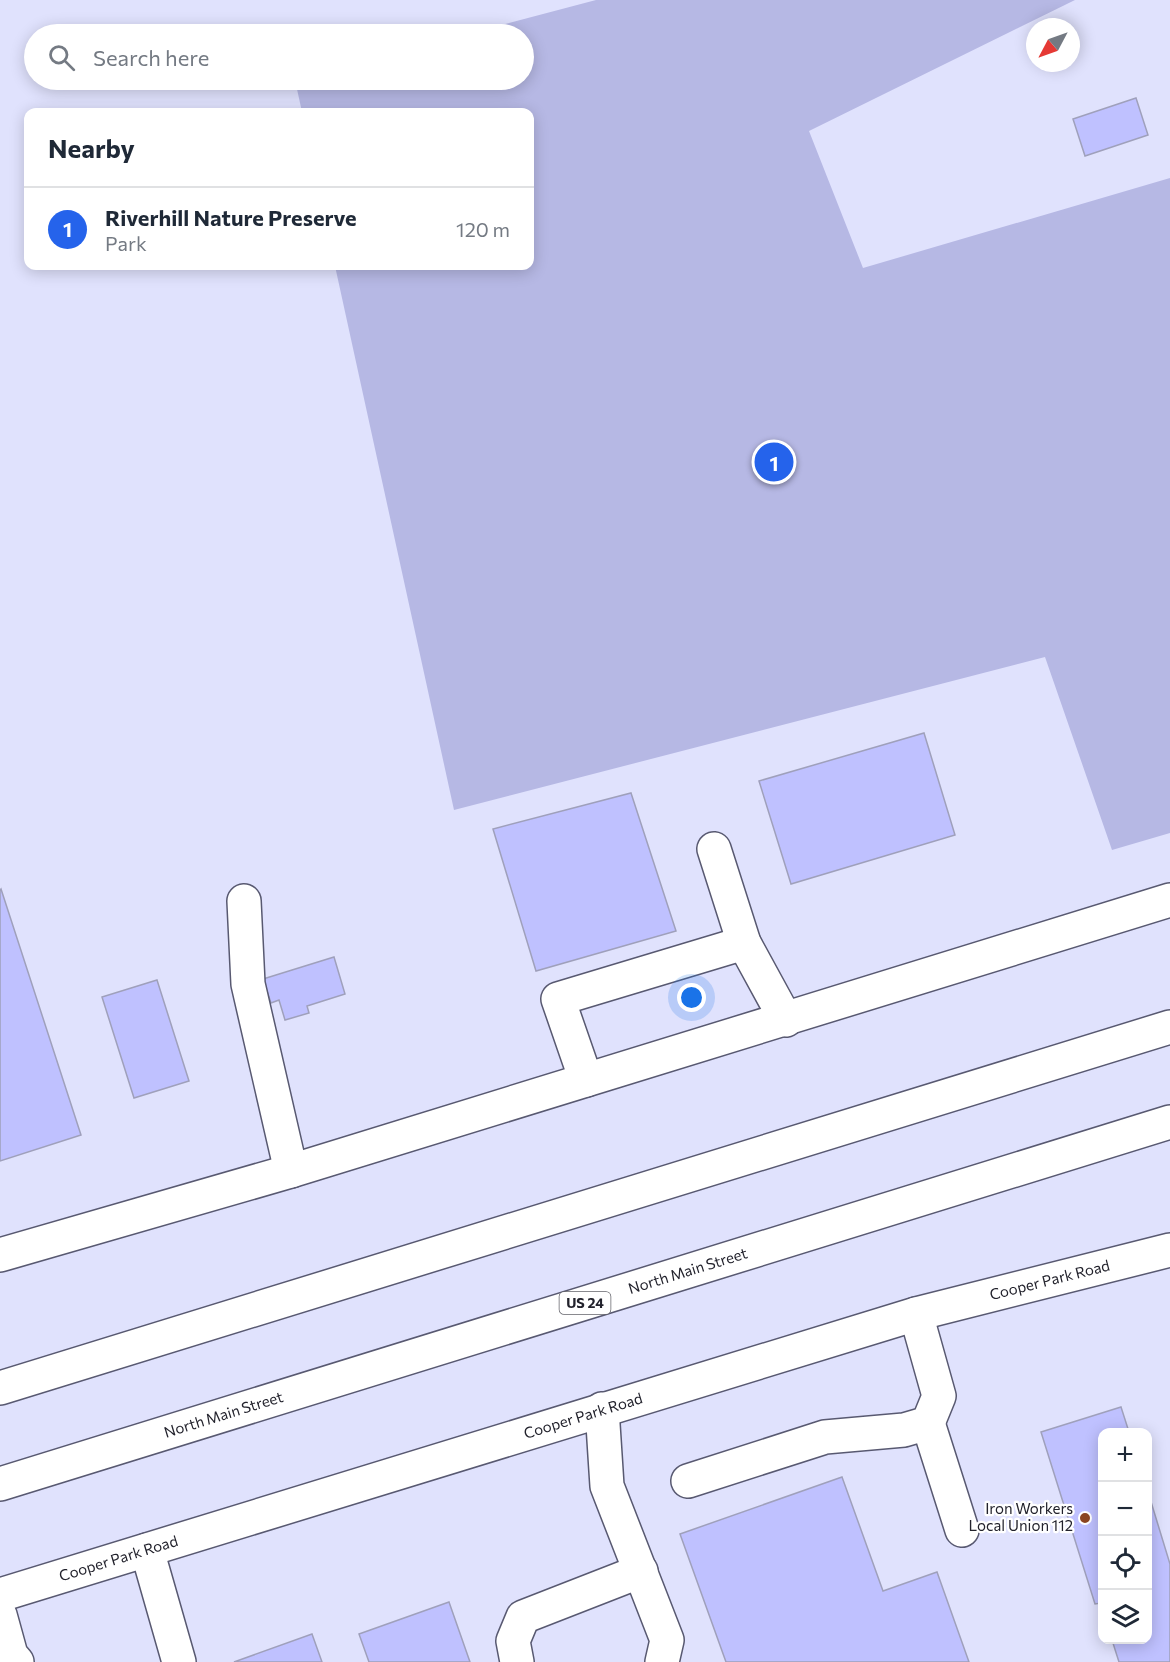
<!DOCTYPE html>
<html lang="en">
<head>
<meta charset="utf-8">
<style>
  body { margin:0; font-family:Commissioner,sans-serif; background:#f6f6f7; color:#1f2937 }
  .controls { position:absolute; right:18px; bottom:18px; display:grid; overflow:hidden; border-radius:12px; box-shadow:0 3px 15px #0003 }
  .controls button { width:54px; height:54px; display:grid; place-items:center; padding:0; border:0; border-bottom:2px solid #e0e1e3; background:#fff; color:#1f2937; font:30px sans-serif }
  .compass { position:absolute; left:1026px; top:18px; width:54px; height:54px; border-radius:50%; background:#fff; box-shadow:0 3px 15px #0003; rotate:229deg }
  .you { position:absolute; left:692px; top:998px; width:21px; height:21px; margin:-15px; border:4px solid #fff; border-radius:50%; background:#1a73e8; box-shadow:0 0 0 9px #1a73e833 }
  .badge { display:grid; place-items:center; width:39px; height:39px; border-radius:50%; background:#2563eb; color:#fff; font-size:20px; font-weight:700 }
  .pin { position:absolute; translate:-50% -50%; border:3px solid #fff; box-shadow:0 2px 6px #0006 }
  .list { margin:0; padding:0; list-style:none }
  h2 { display:flex; justify-content:space-between; align-items:center; height:78px; margin:0; padding:0 24px; font-size:26px }
  h2 small { font-size:20px; font-weight:400; color:#747a83 }
  .list li { display:grid; grid-template-columns:39px 1fr auto; gap:18px; align-items:center; box-sizing:border-box; height:84px; padding:0 24px; border-top:2px solid #e0e1e3 }
  .list b { display:block; font-size:22px; white-space:nowrap }
  .list p { margin:0; font-size:20px; white-space:nowrap; color:#747a83 }
  .list em { font-size:20px; font-style:normal; color:#747a83 }
  .icon { flex:none; width:33px; height:33px; fill:none; stroke:currentColor; stroke-width:2; stroke-linecap:round; stroke-linejoin:round }
  .map { position:relative; flex:none; width:1170px; height:1662px; overflow:hidden }
  .search { position:absolute; background:#fff; box-shadow:0 3px 15px #0003; left:24px; top:24px; width:510px; height:66px; display:flex; align-items:center; gap:15px; box-sizing:border-box; padding:0 21px; border-radius:33px; color:#747a83; font-size:22px }
  .panel { position:absolute; background:#fff; box-shadow:0 3px 15px #0003; left:24px; top:108px; width:510px; height:162px; border-radius:12px }
  .map>svg:first-child { display:block }
  .green { fill:#b6b8e4 }
  .building { fill:#bfc1ff; stroke:#9fa0bb; stroke-width:1.5 }
  .lines { fill:none; stroke-linecap:round; stroke-linejoin:round }
  .minor-casing { stroke:#585971; stroke-width:36 }
  .highway-casing { stroke:#585971; stroke-width:36 }
  .minor { stroke:#fff; stroke-width:33 }
  .highway { stroke:#fff; stroke-width:33 }
  .poi-dot { fill:#8c4521; stroke:#fff; stroke-width:2 }
  .labels { text-anchor:middle; stroke-width:4.5; stroke-linejoin:round; paint-order:stroke }
  .shield { fill:#fff; stroke:#64646b; stroke-width:1.5 }
  .shield-label { font-size:14px; font-weight:bold; fill:#22222c }
  .street-label { font-size:15px; fill:#22222c; stroke:#fff }
  .poi-label { font-size:15px; fill:#22222c; stroke:#fff; text-anchor:end }
</style>
</head>
<body>
<div class="map">
<svg width="1170" height="1662" viewBox="0 0 1170 1662">
  <rect width="100%" height="100%" fill="#e0e2fd"/>
  <!-- green -->
  <path class="green" d="M596,0H1075L809,131L863,268L1170,178V833L1112,850L1045,657L454,810L335,266H530V112H302L295,80H524V34H467Z"/>
  <!-- building -->
  <path class="building" d="M1136,98L1148,135L1085,156L1073,119Z
    M924,733L955,835L791,884L759,781Z
    M631,793L676,931L536,971L493,829Z
    M1,889L81,1135L0,1161V890Z
    M334,957L345,994L307,1006L309,1013L285,1020L279,1000L271,1003L263,979Z
    M157,980L189,1081L134,1098L102,997Z
    M1121,1407L1129,1432H1102V1608L1101,1603L1095,1604L1041,1432Z
    M842,1477L883,1591L937,1572L969,1662H726L680,1534Z
    M1148,1492L1170,1564V1662H1119L1112,1640H1148Z
    M449,1602L470,1662H369L359,1634Z
    M312,1634L322,1662H234Z"/>
  <g class="lines">
    <defs>
      <g id="minor">
        <path d="M714,849L744,943L786,1020"/>
        <path d="M244,901L248,984L291,1171"/>
        <path d="M586,1080L558,999L744,943"/>
        <path d="M0,1255L291,1171L1170,900"/>
        <path d="M602,1409L607,1486L667,1640L662,1662"/>
        <path d="M928,1423L962,1530"/>
        <path d="M688,1481L825,1437L904,1430L928,1423L939,1396L916,1314"/>
        <path d="M147,1550L179,1662"/>
        <path id="s1" d="M0,1595L916,1314L1170,1250"/>
        <path d="M0,1615L11,1655L17,1662"/>
        <path d="M517,1662L513,1641L523,1617L641,1571"/>
      </g>
      <g id="highway">
        <path d="M0,1388L1170,1027"/>
        <path id="s2" d="M0,1484L1170,1122"/>
      </g>
    </defs>
    <!-- minor casing -->
    <use href="#minor" class="minor-casing"/>
    <!-- highway casing -->
    <use href="#highway" class="highway-casing"/>
    <!-- minor -->
    <use href="#minor" class="minor"/>
    <!-- highway -->
    <use href="#highway" class="highway"/>
  </g>
  <!-- markers -->
  <circle class="poi-dot" cx="1085" cy="1518" r="6"/>
  <g class="labels">
    <!-- shield labels -->
    <rect class="shield" x="559.5" y="1292" width="51" height="22" rx="4.5"/>
    <g class="shield-label">
      <text x="585" y="1308">US 24</text>
    </g>
    <!-- street labels -->
    <g class="street-label">
      <text dy="5" stroke="none"><textPath href="#s2" startOffset="720">North Main Street</textPath></text>
      <text dy="5" stroke="none"><textPath href="#s1" startOffset="1096">Cooper Park Road</textPath></text>
      <text dy="5" stroke="none"><textPath href="#s2" startOffset="234">North Main Street</textPath></text>
      <text dy="5" stroke="none"><textPath href="#s1" startOffset="610">Cooper Park Road</textPath></text>
      <text dy="5" stroke="none"><textPath href="#s1" startOffset="124">Cooper Park Road</textPath></text>
    </g>
    <!-- poi labels -->
    <g class="poi-label">
      <text x="1073" y="1514">Iron Workers<tspan x="1073" dy="17">Local Union 112</tspan></text>
    </g>
  </g>
</svg>
<div class="controls">
<button>+</button>
<button>−</button>
<button><svg class="icon" aria-label="locate" viewBox="0 0 24 24"><circle cx="12" cy="12" r="6"/><path d="M12 2v4M12 18v4M2 12h4M18 12h4"/></svg></button>
<button><svg class="icon" aria-label="layers" viewBox="0 0 24 24"><path d="M12 4l9 5-9 5-9-5zM3 14l9 5 9-5"/></svg></button>
</div>
<svg class="compass" viewBox="-18 -18 36 36"><path d="M0-13l5 13h-10z" fill="#e53935"/><path d="M0 13l5-13h-10z" fill="#747a83"/></svg>
<div class="you"></div>
<div class="pin badge" style="left:774px;top:462px">1</div>
<div class="search"><svg class="icon" aria-label="search" viewBox="0 0 24 24"><circle cx="10" cy="10" r="6"/><path d="M15 15l6 6"/></svg>Search here</div>
<section class="panel">
<h2>Nearby<small></small></h2>
<ul class="list">
<li><span class="badge">1</span><div><b>Riverhill Nature Preserve</b><p>Park</p></div><em>120 m</em></li>
</ul>
</section>
</div>
</body>
</html>
